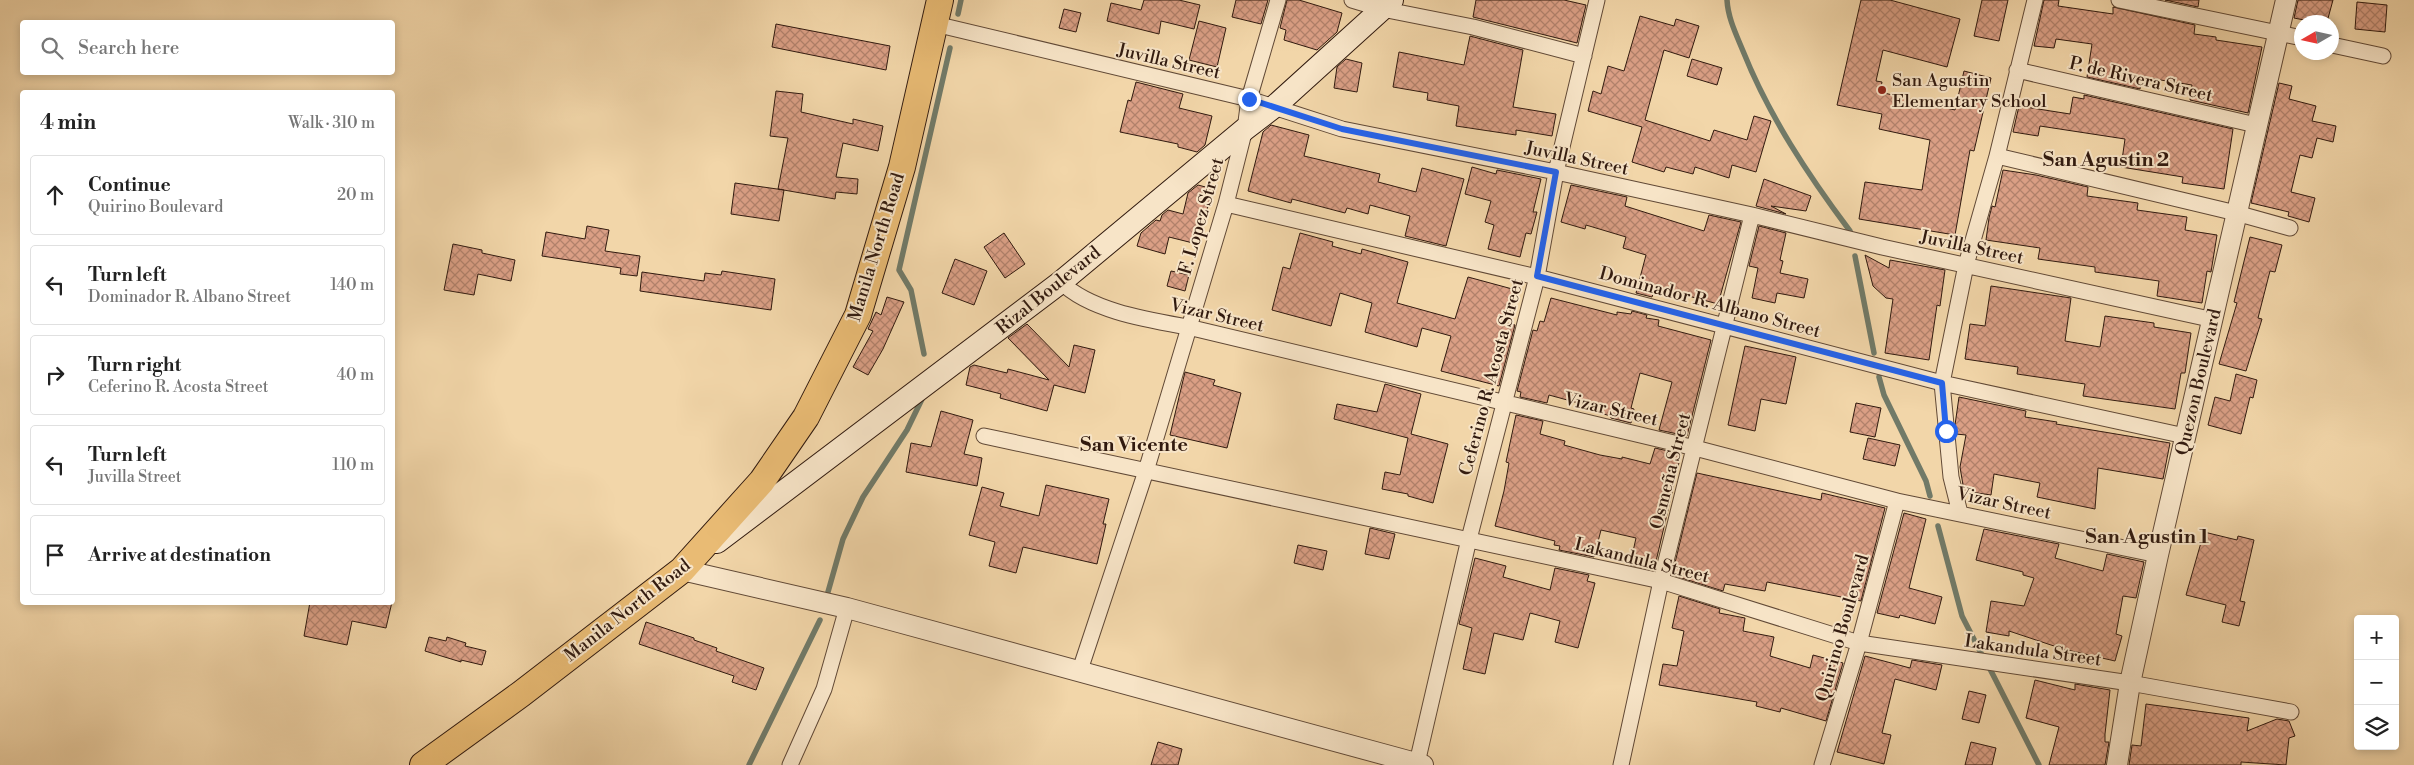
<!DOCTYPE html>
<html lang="en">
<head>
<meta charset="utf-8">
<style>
  body { margin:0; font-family:"Libre Bodoni",serif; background:#f6f6f6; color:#222 }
  .controls { position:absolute; right:15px; bottom:15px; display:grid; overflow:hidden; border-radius:5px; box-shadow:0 2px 8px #0003 }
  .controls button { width:45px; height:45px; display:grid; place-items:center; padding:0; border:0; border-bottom:1px solid #e0e0e0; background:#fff; color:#222; font:25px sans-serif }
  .compass { position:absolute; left:2294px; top:15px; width:45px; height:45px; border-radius:50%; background:#fff; box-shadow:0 2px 8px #0003; rotate:261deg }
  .stop { position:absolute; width:15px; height:15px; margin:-11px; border:4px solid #2563eb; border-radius:50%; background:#fff }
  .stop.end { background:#2563eb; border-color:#fff; box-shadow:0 1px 5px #0008 }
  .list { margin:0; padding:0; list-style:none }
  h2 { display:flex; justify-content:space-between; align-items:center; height:65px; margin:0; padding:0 20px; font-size:21px }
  h2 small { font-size:16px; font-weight:400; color:#767676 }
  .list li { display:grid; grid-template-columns:32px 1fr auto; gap:15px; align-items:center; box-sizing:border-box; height:80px; margin:0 10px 10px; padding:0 10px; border:1px solid #e0e0e0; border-radius:5px }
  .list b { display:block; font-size:19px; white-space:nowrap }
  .list p { margin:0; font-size:16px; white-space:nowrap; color:#767676 }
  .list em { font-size:16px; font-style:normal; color:#767676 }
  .icon { flex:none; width:28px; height:28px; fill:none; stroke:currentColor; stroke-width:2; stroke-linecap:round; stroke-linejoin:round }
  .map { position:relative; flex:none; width:2414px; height:765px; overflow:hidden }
  .search { position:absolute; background:#fff; box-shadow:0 2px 8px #0003; left:20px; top:20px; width:375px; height:55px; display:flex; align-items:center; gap:12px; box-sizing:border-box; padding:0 18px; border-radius:5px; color:#767676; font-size:19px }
  .panel { position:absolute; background:#fff; box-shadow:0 2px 8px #0003; left:20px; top:90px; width:375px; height:515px; border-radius:5px }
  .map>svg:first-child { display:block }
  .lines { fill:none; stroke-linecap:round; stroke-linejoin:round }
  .stream { stroke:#717a68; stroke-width:5.5 }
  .building { fill:url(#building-cross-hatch); stroke:#311a0f }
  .minor-casing { stroke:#614936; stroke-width:17 }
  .tertiary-casing { stroke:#614936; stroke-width:22 }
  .secondary-casing { stroke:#311a0f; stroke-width:24 }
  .trunk-casing { stroke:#311a0f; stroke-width:28 }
  .minor { stroke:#f7e4c7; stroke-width:15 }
  .tertiary { stroke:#f7e4c7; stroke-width:20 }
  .secondary { stroke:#f7e4c7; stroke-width:22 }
  .trunk { stroke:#e9bb74; stroke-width:26 }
  .route { stroke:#2563eb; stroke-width:6 }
  .poi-dot { fill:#8f2418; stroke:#f7e4c7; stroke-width:2 }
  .labels { text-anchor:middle; stroke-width:4; stroke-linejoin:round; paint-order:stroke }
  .street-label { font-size:18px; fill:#311a0f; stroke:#f7e4c7 }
  .poi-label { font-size:18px; fill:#311a0f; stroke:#f7e4c7; text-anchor:start }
  .quarter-label { font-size:20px; font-weight:bold; fill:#311a0f; stroke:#f7e4c7 }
</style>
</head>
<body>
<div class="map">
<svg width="2414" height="765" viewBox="0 0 2414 765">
  <defs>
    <pattern id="building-cross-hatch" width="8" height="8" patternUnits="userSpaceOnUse" patternTransform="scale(1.25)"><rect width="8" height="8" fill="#da9f85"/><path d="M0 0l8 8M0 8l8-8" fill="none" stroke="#b1816b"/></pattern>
  </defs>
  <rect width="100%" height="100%" fill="#f2d6a9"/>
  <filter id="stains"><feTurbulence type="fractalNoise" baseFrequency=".004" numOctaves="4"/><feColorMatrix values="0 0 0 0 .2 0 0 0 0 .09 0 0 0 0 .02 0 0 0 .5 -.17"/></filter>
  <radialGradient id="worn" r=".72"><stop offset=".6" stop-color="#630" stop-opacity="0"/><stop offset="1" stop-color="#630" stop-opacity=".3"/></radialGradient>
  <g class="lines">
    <!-- stream -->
    <path class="stream" d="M1727,0C1728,18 1736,34 1743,51C1769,116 1808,175 1850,231
      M958,14L961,0
      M1855,256L1874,353
      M924,354L911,290L899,270L950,48
      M1879,377L1884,395L1926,481L1930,496
      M1938,526L1962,616L1983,657
      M826,599L843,539L863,497L907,430L923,397
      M1989,667L2039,765
      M749,765L820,620"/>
  </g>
  <!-- building -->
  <path class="building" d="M1144,0H1179L1200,5L1194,29L1161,21L1159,34L1107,21L1111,3L1141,10Z
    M1236,0H1268L1261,24L1232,17Z
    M1287,0H1299L1342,13L1337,32L1317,50L1284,40L1286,30L1280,28Z
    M1476,0H1564L1586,5L1577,43L1473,17Z
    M1861,0H1890L1960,19L1947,67L1883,50L1876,81L1882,82L1880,92L1955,110L1964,71L1991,78L1974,151L1970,150L1955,235L1859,219L1865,182L1922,190L1930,140L1879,129L1882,114L1837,105Z
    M1982,0H2008L1999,41L1974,36Z
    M2044,0H2059L2058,6L2113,14V7L2195,25L2194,34L2216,37V40L2262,47L2248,113L2190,100L2192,85L2142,77L2140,89L2087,77L2092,44L2056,39L2054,48L2034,46Z
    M2165,0H2199L2198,7Z
    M2298,0H2333L2327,22H2314L2294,18Z
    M2357,2L2387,5L2385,32L2355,29Z
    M1064,9L1081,13L1076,32L1059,28Z
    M1640,16L1674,26L1676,19L1699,26L1689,58L1664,50L1645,120L1710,141L1714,130L1747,140L1754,116L1771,121L1756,172L1732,165L1729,178L1695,167L1693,174L1666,167L1664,172L1632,162L1642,127L1588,111L1593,91L1601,94L1608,66L1624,71Z
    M1199,21L1226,28L1217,67L1189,60Z
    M776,24L890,46L886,70L772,47Z
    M1470,36L1523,50L1513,107L1556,114L1552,136L1516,130V135L1456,126L1459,106L1427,100L1428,93L1393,87L1399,52L1464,65Z
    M1346,59L1362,63L1357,92L1334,88L1337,67Z
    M1692,59L1722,68L1717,85L1687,76Z
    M1136,82L1183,94L1179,108L1212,116L1205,145L1197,152L1178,147V144L1120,132L1128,100L1131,101Z
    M2279,83L2292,86L2289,99L2316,106L2312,121L2336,126L2333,142L2317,138L2312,158L2300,155L2291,192L2315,198L2309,222L2288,216L2289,212L2251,203Z
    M776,91L803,94L801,112L853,124V119L883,126L878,151L843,143L836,177L858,179L857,194L836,192L835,199L778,189L788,138L770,136Z
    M2084,95L2233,129L2224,189L2182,183L2183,177L2121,167L2125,139L2040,126L2038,136L2013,132L2019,106L2070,114L2073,97L2084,99Z
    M1271,125L1309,135L1304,156L1380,174L1378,182L1416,192L1422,168L1464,179L1446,246L1405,236L1410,216L1370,205L1368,214L1347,208L1345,213L1292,199L1291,203L1248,191L1263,132Z
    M1472,167L1496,174L1497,170L1541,179L1533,212H1537L1531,234L1526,233L1520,257L1488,249L1494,225L1485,222L1491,201L1465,194Z
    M2003,170L2036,175L2088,187L2087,196L2138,203L2137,210L2187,217L2185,230L2217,235L2211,272L2207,271L2202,303L2157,296L2159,281L2095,272V267L2038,259L2040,248L1986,240L1989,218L1992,206L1995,207Z
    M1764,179L1811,196L1806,211L1771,206L1786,214L1756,206Z
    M735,183L784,190L779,221L731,214Z
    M1198,185L1213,189L1197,244L1169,237L1165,254L1137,246L1141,233L1156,220L1160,221L1162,215L1168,210L1183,214L1188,193Z
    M1571,185L1627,197L1625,206L1704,231L1709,215L1741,222L1718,304L1655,287L1652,297L1636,293L1646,255L1623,248L1626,237L1586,225L1585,229L1561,222Z
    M587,226L609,230L605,251L640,256L637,276L620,274L621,268L542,256L546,232L585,239Z
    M1759,226L1786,233L1780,260L1783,261L1780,273L1808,279L1804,298L1777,293L1775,303L1752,298L1758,268L1749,266Z
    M1004,233L1025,264L1005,278L984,247Z
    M1300,233L1333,242L1332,246L1361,254L1362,249L1408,262L1397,303L1455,319L1468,277L1516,290L1507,323L1515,325L1499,386L1441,371L1451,336L1422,328L1417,347L1365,332L1372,303L1340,293L1331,326L1272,310L1283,267L1290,269Z
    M2250,237L2282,245L2275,272L2270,271L2258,318L2262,319L2246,371L2219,364L2237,303L2234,302Z
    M453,244L482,250V253L515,260L511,281L478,274L474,295L444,290Z
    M1865,255L1889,268L1890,260L1945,270L1940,306L1937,305L1929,360L1885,353L1893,299L1886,298L1873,286Z
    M955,259L987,271L974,305L942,293Z
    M722,271L775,279L771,310L640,291L642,272L704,281L705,273L721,275Z
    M1171,271L1189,275L1185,291L1167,286Z
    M1991,286L2071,298L2065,341L2100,347L2105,316L2154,323V327L2191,333L2185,373H2181L2175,409L2083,396L2085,384L2017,374L2018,367L1965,359L1970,324L1985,326Z
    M887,297L904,302L883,349L868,375L853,367L873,331L868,329L876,312L881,315Z
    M1551,298L1617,315V312L1631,314L1632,311L1647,315L1646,318L1659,320L1658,326L1711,340L1687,436L1659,430L1672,382L1640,373L1631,408L1634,409L1631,423L1611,418V416L1581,408L1582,404L1549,395L1547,403L1520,397L1521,392L1517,391L1533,330L1537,331L1540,321L1544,322Z
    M1027,324L1069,367L1074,345L1095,350L1085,393L1054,385L1047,411L1000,398L1001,394L966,385L970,367L974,365L1007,373L1008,369L1049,380L1008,338Z
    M1745,346L1796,357L1786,404L1761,399L1755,431L1728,425Z
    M1185,372L1215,380L1213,385L1241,393L1227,448L1170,435Z
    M2236,374L2257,380L2253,398L2250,397L2241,434L2208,425L2215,397L2230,401Z
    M1385,384L1421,394L1411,434L1448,444L1433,503L1408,496V494L1382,489L1385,472L1400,475L1408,438L1334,419L1337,404L1377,412Z
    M1959,397L2026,411L2025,417L2057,422L2056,424L2170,443L2163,479L2098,468L2095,509L2037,497L2040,483L1994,474L1991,495L1964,491L1960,467L1966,435L1956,434L1955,425Z
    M1856,403L1881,408L1875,437L1850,432Z
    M941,411L973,420L964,454L982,458L977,486L906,472L911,443L931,447Z
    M1516,415L1543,421L1540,434L1565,441L1564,445L1600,455L1622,459V457L1650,464L1655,448L1681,454L1654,570L1630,565L1636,538L1601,530L1594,557L1559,550L1560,546L1554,545L1555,541L1495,526L1504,491L1509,463L1506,462Z
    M1868,438L1900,445L1895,466L1863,459Z
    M1697,473L1821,500L1822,493L1885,508L1861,601L1767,582L1765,591L1725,584L1723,591L1672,575Z
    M1046,485L1109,499L1103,524H1106L1097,564L1023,547L1016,573L989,566L995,542L969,535L982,487L1004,493L1000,506L1039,516Z
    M1904,513L1926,519L1909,588L1942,597L1935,624L1900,615L1899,618L1877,613Z
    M1370,528L1395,534L1389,559L1365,554Z
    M1984,529L2059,544L2055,558L2103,571L2107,554L2144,562L2136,598L2123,596L2116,634L2122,636L2115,661L2063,649L2009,631V636L1986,632L1991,601L2024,606L2034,578L2023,575V572L1976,560Z
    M2204,532L2237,540L2238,536L2254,540L2240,601L2245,602L2239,626L2222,622L2226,605L2186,595Z
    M1298,545L1327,551L1323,570L1294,563Z
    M1475,558L1506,566L1503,577L1550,590L1555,568L1589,575L1587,581L1595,583L1578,648L1555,642L1560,621L1530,613L1523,640L1494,633L1485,674L1463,669L1472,628L1459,624Z
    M1679,596L1720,609L1719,613L1745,618L1743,631L1774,637L1770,656L1810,668L1813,655L1843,663L1826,721L1781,708L1780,712L1756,706L1757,702L1659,685L1663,664L1677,666L1684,631L1672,628Z
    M310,602H392L386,628L352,621L347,645L304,636Z
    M646,622L694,638V640L717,648L716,651L764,668L756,690L732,682L734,676L639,644Z
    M429,637L446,641L447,637L466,643L465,646L486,651L482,665L461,660V662L425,651Z
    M1865,656L1910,668L1912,660L1942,665L1936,690L1895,679L1882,733L1891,735L1884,764L1837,752Z
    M2035,680L2075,690V684L2110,690L2105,734V742H2109L2105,765H2049L2059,727L2026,718Z
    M1969,691L1986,695L1979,723L1962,719Z
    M2146,704L2249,718L2247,731L2277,719L2289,721L2295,736L2289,738L2286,765L2241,762V765H2129L2132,745L2141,746Z
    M1158,742L1182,749L1178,765H1151Z
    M1971,742L1996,748L1992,765H1965Z"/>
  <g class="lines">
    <defs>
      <path id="minor" d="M1352,0L1382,9L1473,27L1584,56
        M2119,0L2302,38
        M935,24L1249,99L1342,129L1556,172L1752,215L1882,247L2214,320
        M2332,45L2383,56
        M2017,70L2256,125
        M1997,156L2236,213L2290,228
        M1226,204L1537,277L1942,383L2185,436
        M1061,282C1090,311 1149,320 1188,327L1695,448L1897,501L2158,555
        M984,436L1661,581L1859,643L2130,683L2291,712
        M1960,513L1951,477L1942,383L1966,265L1997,156L2035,0
        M1080,670L1146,471L1226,204L1245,129L1249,99L1278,0
        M1417,763L1469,539L1537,277L1556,172L1597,0
        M790,765L824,689L847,608
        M1621,765L1661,581L1752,215
        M1822,765L1859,643L1897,501"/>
      <path id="tertiary" d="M682,570L847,608L1423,765
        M2117,765L2130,683L2158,555L2286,0"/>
      <path id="secondary" d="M717,542L1061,282L1245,129L1275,106L1392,0"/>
      <path id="trunk" d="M423,765L521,694L682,570L762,481L806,417L858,315L902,167L940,0"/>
    </defs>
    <!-- minor casing -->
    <use href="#minor" class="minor-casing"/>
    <!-- tertiary casing -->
    <use href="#tertiary" class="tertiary-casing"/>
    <!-- secondary casing -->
    <use href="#secondary" class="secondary-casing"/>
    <!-- trunk casing -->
    <use href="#trunk" class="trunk-casing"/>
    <!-- minor -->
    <use href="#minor" class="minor"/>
    <!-- tertiary -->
    <use href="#tertiary" class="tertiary"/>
    <!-- secondary -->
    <use href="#secondary" class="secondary"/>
    <!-- trunk -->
    <use href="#trunk" class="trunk"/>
  </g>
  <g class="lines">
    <!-- route -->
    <path class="route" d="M1249,99L1342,129L1556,172L1537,276L1942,383L1946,431"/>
  </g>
  <!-- markers -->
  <circle class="poi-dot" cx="1882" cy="90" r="5"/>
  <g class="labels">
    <!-- street labels -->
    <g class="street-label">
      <text transform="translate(1169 61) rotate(13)" y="6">Juvilla Street</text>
      <text transform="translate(2141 79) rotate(13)" y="6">P. de Rivera Street</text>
      <text transform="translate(1577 158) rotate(12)" y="6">Juvilla Street</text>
      <text transform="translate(1201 216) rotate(-74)" y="6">F. Lopez Street</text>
      <text transform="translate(876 247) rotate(-73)" y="6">Manila North Road</text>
      <text transform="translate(1972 247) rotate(12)" y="6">Juvilla Street</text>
      <text transform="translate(1048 290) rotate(-39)" y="6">Rizal Boulevard</text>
      <text transform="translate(1710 302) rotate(15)" y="6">Dominador R. Albano Street</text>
      <text transform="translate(1217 315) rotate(13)" y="6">Vizar Street</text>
      <text transform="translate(1491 377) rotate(-75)" y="6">Ceferino R. Acosta Street</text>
      <text transform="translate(2198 382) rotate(-77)" y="6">Quezon Boulevard</text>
      <text transform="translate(1611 409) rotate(13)" y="6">Vizar Street</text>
      <text transform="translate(1670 471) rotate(-76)" y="6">Osmeña Street</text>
      <text transform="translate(2004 503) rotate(12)" y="6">Vizar Street</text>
      <text transform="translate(1642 560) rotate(14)" y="6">Lakandula Street</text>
      <text transform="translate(627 610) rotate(-38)" y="6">Manila North Road</text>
      <text transform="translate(1842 628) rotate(-74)" y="6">Quirino Boulevard</text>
      <text transform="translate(2033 650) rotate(8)" y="6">Lakandula Street</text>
    </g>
    <!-- poi labels -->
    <g class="poi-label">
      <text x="1892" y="86">San Agustin<tspan x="1892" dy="21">Elementary School</tspan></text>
    </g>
    <!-- quarter labels -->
    <g class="quarter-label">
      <text x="2106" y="166">San Agustin 2</text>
      <text x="1134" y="451">San Vicente</text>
      <text x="2147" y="543">San Agustin 1</text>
    </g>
  </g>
  <rect width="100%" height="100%" filter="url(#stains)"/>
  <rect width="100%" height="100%" fill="url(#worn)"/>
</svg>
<div class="controls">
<button>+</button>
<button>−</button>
<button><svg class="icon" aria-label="layers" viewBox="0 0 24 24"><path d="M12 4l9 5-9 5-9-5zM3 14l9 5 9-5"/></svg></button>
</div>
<svg class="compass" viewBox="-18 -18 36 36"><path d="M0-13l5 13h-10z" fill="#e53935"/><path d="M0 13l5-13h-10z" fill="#767676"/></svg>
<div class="stop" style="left:1946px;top:431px"></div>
<div class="stop end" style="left:1249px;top:99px"></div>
<div class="search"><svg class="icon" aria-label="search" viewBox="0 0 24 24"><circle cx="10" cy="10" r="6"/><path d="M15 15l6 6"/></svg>Search here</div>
<section class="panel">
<h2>4 min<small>Walk · 310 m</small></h2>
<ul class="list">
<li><svg class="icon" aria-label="ahead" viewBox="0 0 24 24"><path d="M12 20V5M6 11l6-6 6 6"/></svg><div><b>Continue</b><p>Quirino Boulevard</p></div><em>20 m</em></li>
<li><svg class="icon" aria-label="left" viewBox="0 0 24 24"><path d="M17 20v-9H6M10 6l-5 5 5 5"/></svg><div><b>Turn left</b><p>Dominador R. Albano Street</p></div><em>140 m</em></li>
<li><svg class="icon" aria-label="right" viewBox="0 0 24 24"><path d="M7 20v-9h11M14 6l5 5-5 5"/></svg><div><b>Turn right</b><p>Ceferino R. Acosta Street</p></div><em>40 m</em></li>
<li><svg class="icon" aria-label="left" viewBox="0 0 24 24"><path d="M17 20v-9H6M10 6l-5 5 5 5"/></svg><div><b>Turn left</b><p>Juvilla Street</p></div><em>110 m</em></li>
<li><svg class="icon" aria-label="arrive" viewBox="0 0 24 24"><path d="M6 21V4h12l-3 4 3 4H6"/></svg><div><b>Arrive at destination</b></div></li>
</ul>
</section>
</div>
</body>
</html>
